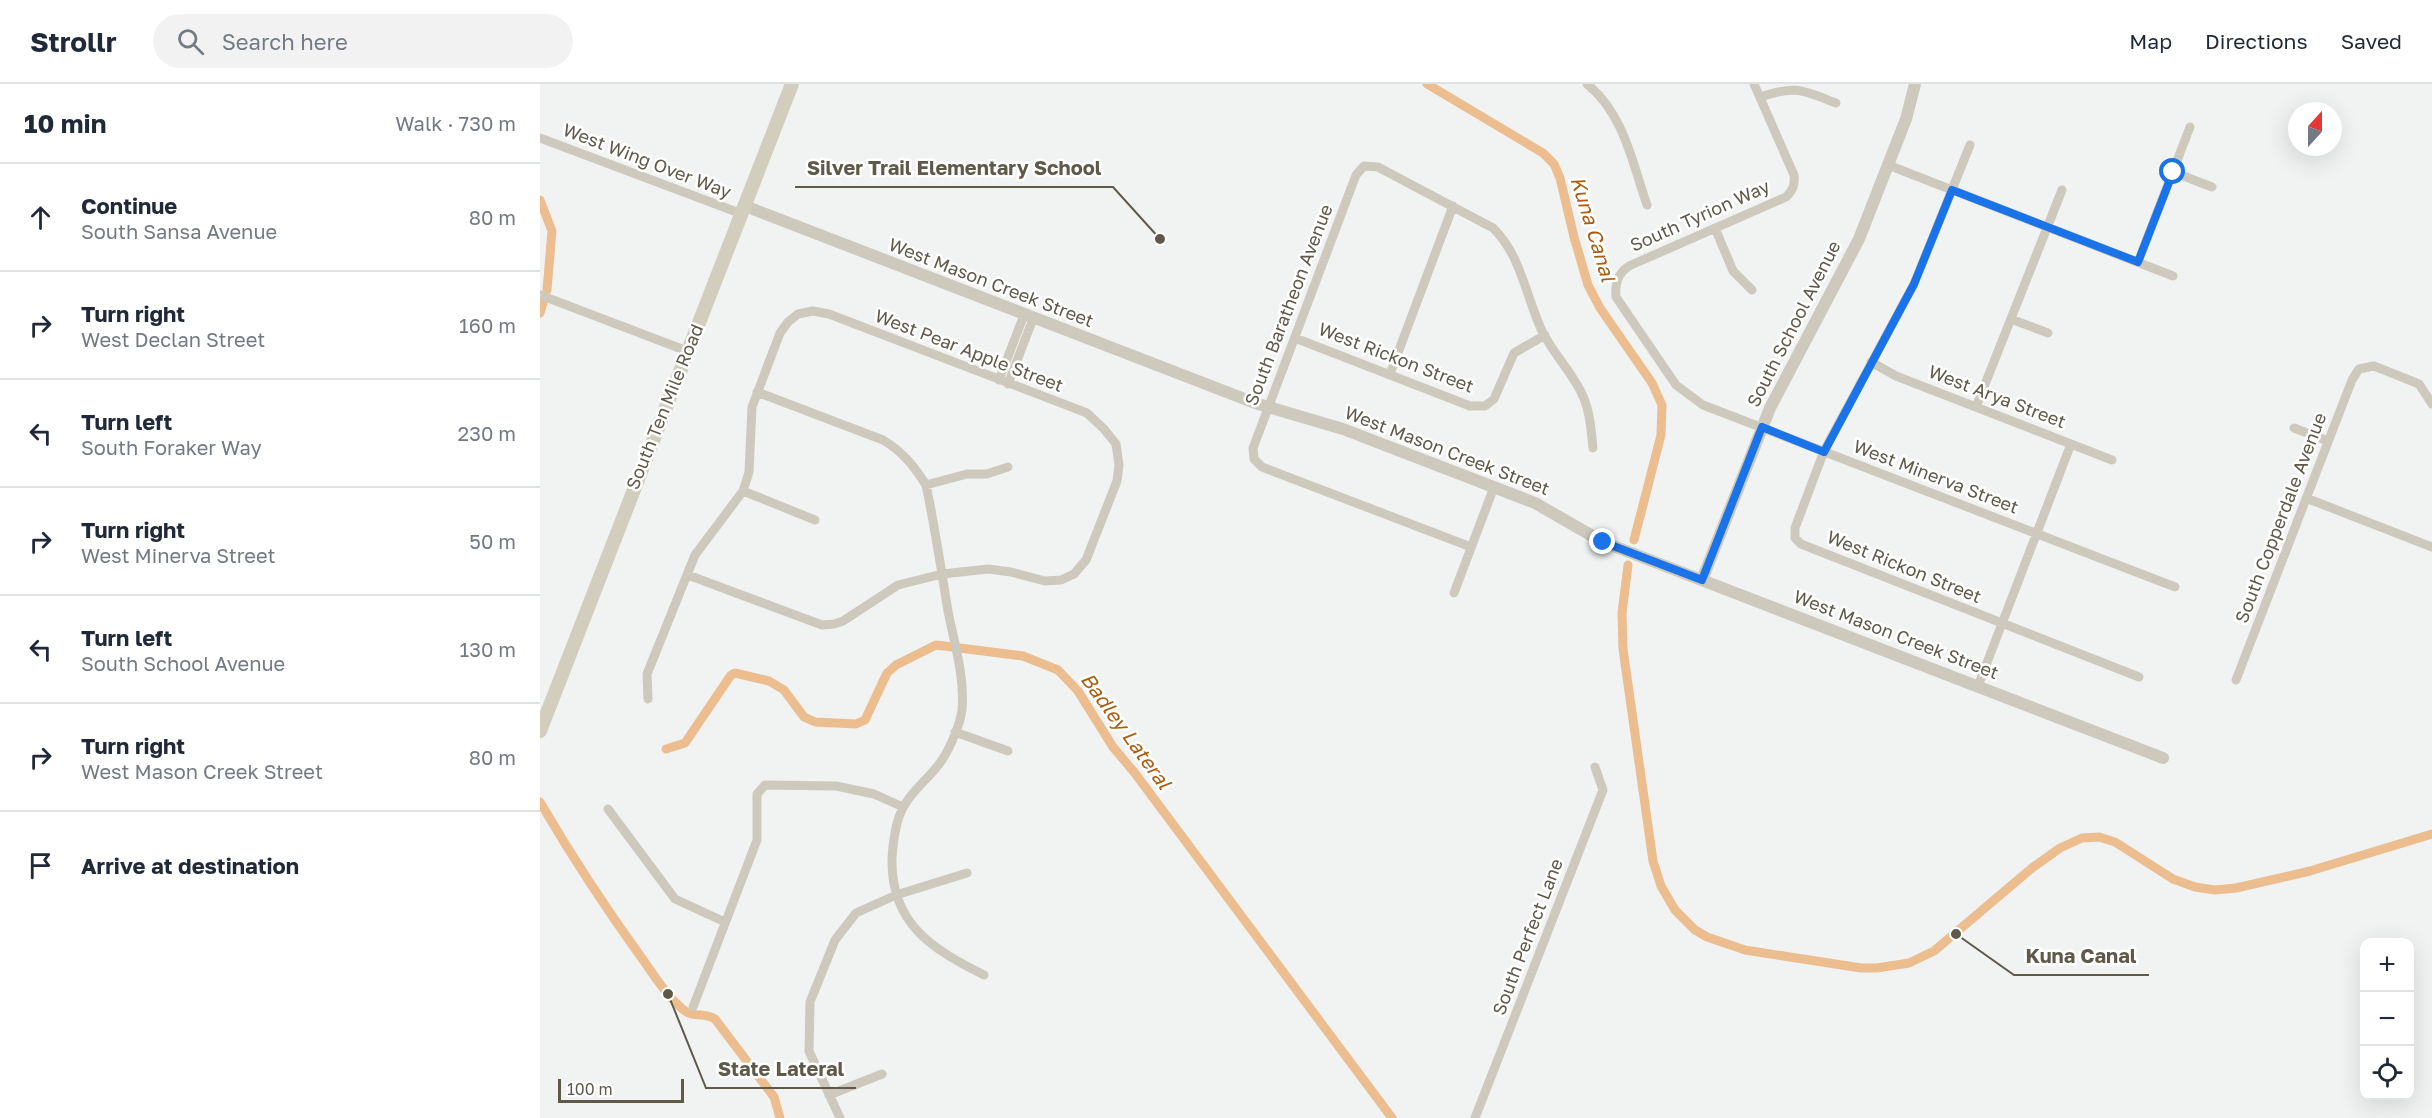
<!DOCTYPE html>
<html lang="en">
<head>
<meta charset="utf-8">
<style>
  body { margin:0; font-family:"Golos Text",sans-serif; background:#f2f2f3; color:#1f2937 }
  .controls { position:absolute; right:18px; bottom:18px; display:grid; overflow:hidden; border-radius:12px; box-shadow:0 6px 24px #0002 }
  .controls button { width:54px; height:54px; display:grid; place-items:center; padding:0; border:0; border-bottom:2px solid #e0e1e3; background:#fff; color:#1f2937; font:30px sans-serif }
  .compass { position:absolute; left:1748px; top:18px; width:54px; height:54px; border-radius:50%; background:#fff; box-shadow:0 6px 24px #0002; rotate:21deg }
  .scale { position:absolute; left:18px; bottom:15px; width:126px; box-sizing:border-box; padding-left:6px; border:3px solid #5e5949; border-top:0; font-size:16px; line-height:21px; white-space:nowrap; color:#5e5949; -webkit-text-stroke:4px #fff; paint-order:stroke }
  .stop { position:absolute; width:18px; height:18px; margin:-14px; border:4px solid #1a73e8; border-radius:50%; background:#fff }
  .stop.end { background:#1a73e8; border-color:#fff; box-shadow:0 2px 6px #0008 }
  .list { margin:0; padding:0; list-style:none }
  h2 { display:flex; justify-content:space-between; align-items:center; height:78px; margin:0; padding:0 24px; font-size:26px }
  h2 small { font-size:20px; font-weight:400; color:#747a83 }
  .list li { display:grid; grid-template-columns:39px 1fr auto; gap:18px; align-items:center; box-sizing:border-box; height:108px; padding:0 24px; border-top:2px solid #e0e1e3 }
  .list b { display:block; font-size:22px; white-space:nowrap }
  .list p { margin:0; font-size:20px; white-space:nowrap; color:#747a83 }
  .list em { font-size:20px; font-style:normal; color:#747a83 }
  .icon { flex:none; width:33px; height:33px; fill:none; stroke:currentColor; stroke-width:2; stroke-linecap:round; stroke-linejoin:round }
  .map { position:relative; flex:none; width:1892px; height:1034px; overflow:hidden }
  header { display:flex; align-items:center; gap:36px; box-sizing:border-box; height:84px; padding:0 30px; background:#fff; border-bottom:2px solid #e0e1e3 }
  header strong { font-size:28px }
  nav { display:flex; gap:33px; margin-inline-start:auto; font-size:21px }
  .search { width:420px; height:54px; background:#f2f2f3; display:flex; align-items:center; gap:15px; box-sizing:border-box; padding:0 21px; border-radius:33px; color:#747a83; font-size:22px }
  main { display:flex }
  aside { flex:1; background:#fff }
  .map>svg:first-child { display:block }
  .lines { fill:none; stroke-linecap:round; stroke-linejoin:round }
  .canal { stroke:#ebbd8f; stroke-width:9 }
  .minor { stroke:#cdc9bd; stroke-width:9 }
  .tertiary { stroke:#cdc9bd; stroke-width:12 }
  .secondary { stroke:#d2cebd; stroke-width:14 }
  .route { stroke:#1a73e8; stroke-width:8 }
  .labels { text-anchor:middle; stroke-width:5; stroke-linejoin:round; paint-order:stroke }
  .street-label { font-size:18px; fill:#5e5949; stroke:#fff }
  .water-label { font-size:20px; font-style:italic; fill:#ab5d0f; stroke:#fff }
  .leader { fill:none; stroke:#5e5949; stroke-width:2 }
  .callout-dot { fill:#5e5949; stroke:#fff; stroke-width:2 }
  .callout-label { font-size:20px; text-anchor:middle; font-weight:bold; fill:#5e5949; stroke:#fff; stroke-width:5; stroke-linejoin:round; paint-order:stroke }
</style>
</head>
<body>
<header>
<strong>Strollr</strong>
<div class="search"><svg class="icon" aria-label="search" viewBox="0 0 24 24"><circle cx="10" cy="10" r="6"/><path d="M15 15l6 6"/></svg>Search here</div>
<nav><a>Map</a><a>Directions</a><a>Saved</a></nav>
</header>
<main>
<aside>
<h2>10 min<small>Walk · 730 m</small></h2>
<ul class="list">
<li><svg class="icon" aria-label="ahead" viewBox="0 0 24 24"><path d="M12 20V5M6 11l6-6 6 6"/></svg><div><b>Continue</b><p>South Sansa Avenue</p></div><em>80 m</em></li>
<li><svg class="icon" aria-label="right" viewBox="0 0 24 24"><path d="M7 20v-9h11M14 6l5 5-5 5"/></svg><div><b>Turn right</b><p>West Declan Street</p></div><em>160 m</em></li>
<li><svg class="icon" aria-label="left" viewBox="0 0 24 24"><path d="M17 20v-9H6M10 6l-5 5 5 5"/></svg><div><b>Turn left</b><p>South Foraker Way</p></div><em>230 m</em></li>
<li><svg class="icon" aria-label="right" viewBox="0 0 24 24"><path d="M7 20v-9h11M14 6l5 5-5 5"/></svg><div><b>Turn right</b><p>West Minerva Street</p></div><em>50 m</em></li>
<li><svg class="icon" aria-label="left" viewBox="0 0 24 24"><path d="M17 20v-9H6M10 6l-5 5 5 5"/></svg><div><b>Turn left</b><p>South School Avenue</p></div><em>130 m</em></li>
<li><svg class="icon" aria-label="right" viewBox="0 0 24 24"><path d="M7 20v-9h11M14 6l5 5-5 5"/></svg><div><b>Turn right</b><p>West Mason Creek Street</p></div><em>80 m</em></li>
<li><svg class="icon" aria-label="arrive" viewBox="0 0 24 24"><path d="M6 21V4h12l-3 4 3 4H6"/></svg><div><b>Arrive at destination</b></div></li>
</ul>
</aside>
<div class="map">
<svg width="1892" height="1034" viewBox="0 0 1892 1034">
  <rect width="100%" height="100%" fill="#f1f3f3"/>
  <g class="lines">
    <!-- canal -->
    <path class="canal" d="M887,0L1003,69L1014,80L1020,94L1034,153L1048,201L1060,224L1112,299L1122,321L1121,351L1094,456
      M0,116L12,147L7,206
      M0,229L3,219
      M1088,481L1082,529L1083,565L1113,777L1121,802L1135,826L1155,846L1167,853L1205,866L1321,884H1337L1369,879L1394,867L1492,784L1520,764L1542,754L1559,753L1575,758L1633,795L1655,803L1675,806L1696,804L1770,787L1892,750
      M126,665L145,659L191,591L195,589L229,597L244,606L264,633L275,638L316,640L325,636L347,589L356,581L396,561L483,572L518,586L538,607L573,663L594,688L852,1034
      M0,718C31,771 65,823 101,873C114,891 127,913 145,927C154,934 165,928 175,935L234,1013L240,1034"/>
    <!-- minor -->
    <path class="minor" d="M1047,0C1084,30 1092,78 1107,121
      M1214,0L1254,91C1255,101 1253,106 1246,113L1089,182C1077,190 1075,200 1076,213L1136,301L1163,321L1635,503
      M1220,13C1256,1 1262,6 1296,19
      M0,54L202,130
      M1430,61L1374,200L1284,367L1255,444V454L1261,460L1599,593
      M1348,81L1633,192
      M1633,88L1672,103
      M1175,144L1193,187L1212,206
      M1598,178L1650,43
      M0,211L147,267
      M1471,235L1508,249
      M755,254L930,322H945L954,315L974,269L1005,251
      M1331,278L1356,292L1572,376
      M850,290L913,122
      M459,296L484,231
      M468,300L493,235
      M217,308L343,356C363,368 374,382 386,401C395,443 401,485 408,527C414,559 425,592 422,626C420,641 410,664 402,676C391,693 374,704 364,722C355,737 353,758 352,775C351,840 392,865 444,891
      M1436,323L1522,106
      M1754,344L1788,357
      M386,401L427,390H447L468,383
      M203,407L275,436
      M1766,414L1892,463
      M931,463L722,383L714,375L713,364L816,91L824,82L838,83L953,144C981,171 986,213 1002,247C1013,269 1029,285 1040,306C1050,324 1051,345 1053,364
      M914,509L954,403
      M1696,596L1812,296L1819,285L1834,282L1879,300L1892,320
      M1438,602L1531,360
      M108,615L107,590L155,471L203,407L209,388L212,323L240,249L248,238L258,230L273,227L289,230L547,329L564,345L576,360L579,381L577,397L546,476L534,490L521,496L505,497L471,488L448,485L402,490L358,501L303,537L294,540L282,541L148,491
      M415,648L468,667
      M68,725L135,815L185,838
      M153,923L217,756V710L225,701L296,702L334,710L363,723
      M289,1011L342,990
      M300,1034L269,967L270,918L295,856L316,829L356,811L427,789
      M935,1034L1063,706L1055,683"/>
    <!-- tertiary -->
    <path class="tertiary" d="M205,122L715,319L803,345L995,419L1063,458L1623,674
      M1162,496L1230,324L1319,155L1366,35L1375,0"/>
    <!-- secondary -->
    <path class="secondary" d="M0,647L252,0"/>
  </g>
  <g class="lines">
    <!-- route -->
    <path class="route" d="M1063,458L1162,496L1222,343L1284,368L1374,200L1412,106L1598,178L1633,88"/>
  </g>
  <g class="labels">
    <!-- street labels -->
    <g class="street-label">
      <text transform="translate(107 77) rotate(21)" y="6">West Wing Over Way</text>
      <text transform="translate(1160 132) rotate(-24)" y="6">South Tyrion Way</text>
      <text transform="translate(451 199) rotate(21)" y="6">West Mason Creek Street</text>
      <text transform="translate(749 221) rotate(-69)" y="6">South Baratheon Avenue</text>
      <text transform="translate(1254 240) rotate(-63)" y="6">South School Avenue</text>
      <text transform="translate(429 267) rotate(21)" y="6">West Pear Apple Street</text>
      <text transform="translate(856 274) rotate(21)" y="6">West Rickon Street</text>
      <text transform="translate(1457 313) rotate(21)" y="6">West Arya Street</text>
      <text transform="translate(125 323) rotate(-68)" y="6">South Ten Mile Road</text>
      <text transform="translate(907 367) rotate(21)" y="6">West Mason Creek Street</text>
      <text transform="translate(1396 393) rotate(21)" y="6">West Minerva Street</text>
      <text transform="translate(1741 434) rotate(-69)" y="6">South Copperdale Avenue</text>
      <text transform="translate(1364 483) rotate(22)" y="6">West Rickon Street</text>
      <text transform="translate(1356 551) rotate(21)" y="6">West Mason Creek Street</text>
      <text transform="translate(988 853) rotate(-69)" y="6">South Perfect Lane</text>
    </g>
    <!-- water labels -->
    <g class="water-label">
      <text transform="translate(1053 145) rotate(73)" y="7">Kuna Canal</text>
      <text transform="translate(586 647) rotate(54)" y="7">Badley Lateral</text>
    </g>
  </g>
  <!-- callouts -->
  <path class="leader" d="M620 155L573 103H255M1416 850L1474 891H1609M128 910L166 1004H316"/>
  <g class="callout-dot">
    <circle cx="620" cy="155" r="6"/>
    <circle cx="1416" cy="850" r="6"/>
    <circle cx="128" cy="910" r="6"/>
  </g>
  <g class="callout-label">
    <text x="414" y="91">Silver Trail Elementary School</text>
    <text x="1541" y="879">Kuna Canal</text>
    <text x="241" y="992">State Lateral</text>
  </g>
</svg>
<div class="controls">
<button>+</button>
<button>−</button>
<button><svg class="icon" aria-label="locate" viewBox="0 0 24 24"><circle cx="12" cy="12" r="6"/><path d="M12 2v4M12 18v4M2 12h4M18 12h4"/></svg></button>
</div>
<svg class="compass" viewBox="-18 -18 36 36"><path d="M0-13l5 13h-10z" fill="#e53935"/><path d="M0 13l5-13h-10z" fill="#747a83"/></svg>
<div class="scale">100 m</div>
<div class="stop" style="left:1633px;top:88px"></div>
<div class="stop end" style="left:1063px;top:458px"></div>
</div>
</main>
</body>
</html>
